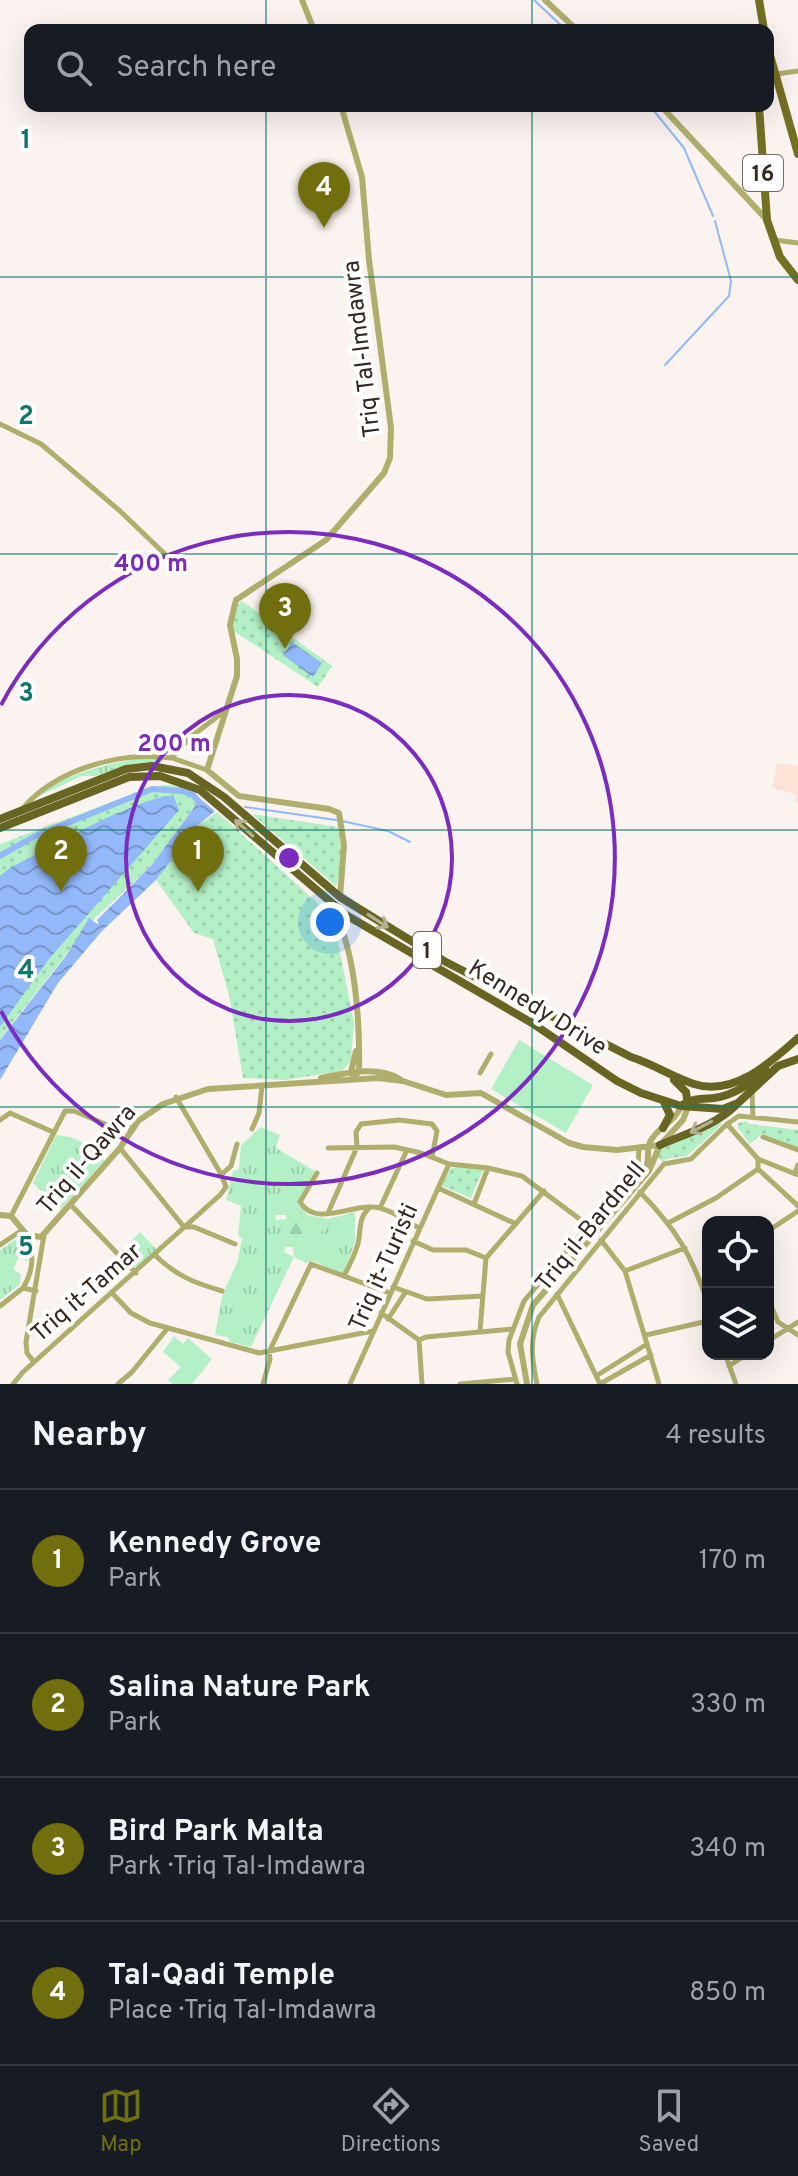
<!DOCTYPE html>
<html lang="en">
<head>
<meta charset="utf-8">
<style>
  body { margin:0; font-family:Overpass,sans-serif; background:#20242c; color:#f1f3f6 }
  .controls { position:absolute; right:24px; bottom:24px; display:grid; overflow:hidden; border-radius:16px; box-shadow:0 8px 32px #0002 }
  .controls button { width:72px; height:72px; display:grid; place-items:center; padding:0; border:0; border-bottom:2px solid #363941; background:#171b24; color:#f1f3f6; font:40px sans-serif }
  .you { position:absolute; left:330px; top:922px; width:28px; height:28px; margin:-20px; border:6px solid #fff; border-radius:50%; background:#1a73e8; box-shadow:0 0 0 12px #1a73e833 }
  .badge { display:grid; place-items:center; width:52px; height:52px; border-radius:50%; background:#716e0e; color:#fff; font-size:26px; font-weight:700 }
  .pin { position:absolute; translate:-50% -66px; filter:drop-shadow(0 2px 4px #0008) }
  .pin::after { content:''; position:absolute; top:42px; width:28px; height:24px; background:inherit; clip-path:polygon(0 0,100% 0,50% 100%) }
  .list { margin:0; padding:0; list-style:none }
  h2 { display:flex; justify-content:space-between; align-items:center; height:104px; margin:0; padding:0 32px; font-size:34px }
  h2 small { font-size:26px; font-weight:400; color:#9ea1a6 }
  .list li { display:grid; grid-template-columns:52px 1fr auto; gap:24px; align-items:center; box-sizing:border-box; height:144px; padding:0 32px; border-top:2px solid #363941 }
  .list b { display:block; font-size:30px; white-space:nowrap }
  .list p { margin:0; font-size:26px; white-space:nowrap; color:#9ea1a6 }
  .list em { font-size:26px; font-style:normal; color:#9ea1a6 }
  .icon { flex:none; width:44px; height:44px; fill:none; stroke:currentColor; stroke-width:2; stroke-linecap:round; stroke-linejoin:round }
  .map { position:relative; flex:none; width:798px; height:1384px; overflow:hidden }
  .search { position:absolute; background:#171b24; box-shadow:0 8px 32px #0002; left:24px; right:24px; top:24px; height:88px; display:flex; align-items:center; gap:20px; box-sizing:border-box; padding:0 28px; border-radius:16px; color:#9ea1a6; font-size:30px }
  .sheet { height:680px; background:#171b24 }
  nav { display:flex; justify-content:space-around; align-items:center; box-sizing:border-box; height:112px; border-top:2px solid #363941; background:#171b24; font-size:22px; color:#9ea1a6 }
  nav a { display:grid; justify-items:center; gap:4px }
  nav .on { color:#716e0e }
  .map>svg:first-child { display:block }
  .built { fill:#fee2d6 }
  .grass { fill:url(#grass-tufts) }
  .forest { fill:url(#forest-firs) }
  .park { fill:url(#park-dots) }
  .garden { fill:#b3f0c6 }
  .water { fill:url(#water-waves) }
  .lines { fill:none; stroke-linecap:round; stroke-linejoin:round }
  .stream { stroke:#93b9fa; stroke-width:2 }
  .canal { stroke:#93b9fa; stroke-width:6 }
  .minor { stroke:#b0ae6d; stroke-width:5 }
  .tertiary { stroke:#b0ae6d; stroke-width:6 }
  .primary { stroke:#736f23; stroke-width:8 }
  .trunk { stroke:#686422; stroke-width:8 }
  .oneway { stroke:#b4b290 }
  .grid { fill:none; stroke:#0f766e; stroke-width:2; stroke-opacity:0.55 }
  .ring { fill:none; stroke:#7b2cbf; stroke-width:4 }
  .labels { text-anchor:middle; stroke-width:8; stroke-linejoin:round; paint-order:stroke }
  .shield { fill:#fff; stroke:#726864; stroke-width:2 }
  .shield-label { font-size:22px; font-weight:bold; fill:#362721 }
  .street-label { font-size:24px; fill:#362721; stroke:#fff }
  .grid-label { font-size:26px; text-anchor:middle; font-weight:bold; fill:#0f766e; stroke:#fff; stroke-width:8; stroke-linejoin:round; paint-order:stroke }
  .centre { fill:#7b2cbf; stroke:#fff; stroke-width:4 }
  .ring-label { font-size:24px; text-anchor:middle; font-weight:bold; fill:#7b2cbf; stroke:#fff; stroke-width:8; stroke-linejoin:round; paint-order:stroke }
</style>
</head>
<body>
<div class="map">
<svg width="798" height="1384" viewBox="0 0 798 1384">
  <defs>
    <pattern id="grass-tufts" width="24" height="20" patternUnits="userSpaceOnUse" patternTransform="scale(2)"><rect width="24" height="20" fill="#b3f0c6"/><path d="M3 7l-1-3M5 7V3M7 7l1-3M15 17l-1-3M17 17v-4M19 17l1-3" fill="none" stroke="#9bceaa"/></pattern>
    <pattern id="forest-firs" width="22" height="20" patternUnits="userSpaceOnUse" patternTransform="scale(2)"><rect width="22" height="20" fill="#b3f0c6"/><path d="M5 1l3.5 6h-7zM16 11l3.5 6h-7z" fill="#9bceaa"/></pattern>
    <pattern id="park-dots" width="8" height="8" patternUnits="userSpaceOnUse" patternTransform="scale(2)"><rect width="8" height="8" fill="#b3f0c6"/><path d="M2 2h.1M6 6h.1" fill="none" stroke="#9bceaa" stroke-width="1.8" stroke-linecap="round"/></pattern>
    <pattern id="water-waves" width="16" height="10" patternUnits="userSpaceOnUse" patternTransform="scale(2)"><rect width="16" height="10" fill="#93b9fa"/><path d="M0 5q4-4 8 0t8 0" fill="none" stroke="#7996ca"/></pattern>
  </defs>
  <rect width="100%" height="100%" fill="#faf3ef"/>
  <!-- built -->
  <path class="built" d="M777,763L798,766V803L795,802L796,794L772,788Z"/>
  <!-- grass -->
  <path class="grass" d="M144,757L162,758L163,762L131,764L95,776H82L35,798C66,772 106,765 144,757Z
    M261,1127L280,1135L276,1148L315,1171L297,1203L291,1204V1215H275L276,1220L286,1219V1223H283L285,1253L294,1257L251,1347L230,1342L227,1337L215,1335L222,1296L238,1260L242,1238L238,1236L241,1206L226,1200L233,1171L239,1169L241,1145Z
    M56,1135L71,1137L96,1149L94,1153L105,1160L61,1209L33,1183Z
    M355,1212V1242L343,1274L313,1261L306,1263L328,1219Z
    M140,1232L156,1249L138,1267H133L120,1253Z
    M19,1237L28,1262L19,1257L13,1269L21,1274L20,1284L0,1300V1250Z"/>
  <!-- forest -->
  <path class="forest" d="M297,1203L308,1215L328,1219L306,1263L294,1257L293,1247H284L282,1223H286V1214H291V1204Z"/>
  <!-- park -->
  <path class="park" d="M242,601L332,666L318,687L232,630L236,606Z
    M163,785C178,785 187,787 198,797L196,805L151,866L94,919L0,1039V844L149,788Z
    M217,812L333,917L354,1023L351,1061L342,1071L285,1080L243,1078L229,995L213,939L194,933L156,880L197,826Z
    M252,814L338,827C342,846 344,867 336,886Z
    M746,1121L750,1124L798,1130V1148L762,1134L750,1144L738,1128V1123Z
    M720,1122L722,1124L687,1156L666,1159L664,1162L657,1158L661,1149Z
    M459,1166L483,1170L471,1198L442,1186L450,1169Z"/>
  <!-- garden -->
  <path class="garden" d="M519,1040L593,1085L566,1133L491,1089Z
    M174,1336L183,1344L188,1338L212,1359L192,1384H173L168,1380L181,1367L163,1352Z"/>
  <!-- water -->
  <path class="water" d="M292,642L322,663L313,677L283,655Z
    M165,796L174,797L179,810L49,959L0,1027V876L11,867C62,842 110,811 165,796Z
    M198,797L215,811L197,826L156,880L102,931L58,983L0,1080V1040L66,956L89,918L99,925L97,920L151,866L196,805Z"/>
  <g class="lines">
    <!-- stream -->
    <path class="stream" d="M534,0L566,30
      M650,106L684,148L713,216
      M665,365L729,296L731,281L715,221
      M245,807L336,820
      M342,821L388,831L410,842"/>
    <!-- canal -->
    <path class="canal" d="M0,856L35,836L152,789L182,791L193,795L200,803"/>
    <!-- minor -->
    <path class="minor" d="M776,74L798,71
      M775,240L798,243
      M0,424L41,444L120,511L170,559
      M172,758L207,770
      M23,808C57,769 120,751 171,758L192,736L226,710
      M480,1073L491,1054
      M752,1093L753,1117
      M0,1120L10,1113L53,1132
      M727,1124L758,1159V1169L798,1206
      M252,1129L259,1113L262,1086
      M763,1137L798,1150
      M120,1148L184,1227H194L235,1244
      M328,1148L394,1147L421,1153L449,1164L488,1168L522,1176L589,1226
      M758,1159L798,1175
      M317,1173L300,1202C315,1227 350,1205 372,1207C388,1207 405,1221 419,1228
      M795,1173L798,1165
      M222,1174L231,1166L237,1144
      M438,1188L516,1224
      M640,1192C676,1229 692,1255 708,1304
      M474,1204L488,1168
      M71,1205L136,1273
      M380,1208L407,1150
      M328,1213L357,1147L356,1132L361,1124L399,1120L432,1124L437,1131L432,1157
      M11,1216L65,1111H74L112,1127L134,1128
      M670,1222L716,1198L758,1169
      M768,1231L798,1211
      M601,1240L625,1271L659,1384
      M413,1241L433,1250H466L486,1258
      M0,1245L22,1230
      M155,1255C176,1276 195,1283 222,1291
      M625,1271L685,1248
      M344,1276C349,1265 358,1250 359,1238C361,1224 359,1218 370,1207
      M393,1287L427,1299L483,1296
      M23,1288C34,1270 34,1254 27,1235
      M112,1293L131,1313L150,1323L259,1353L373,1331
      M557,1294L600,1384
      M768,1299L778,1322L798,1335
      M0,1306L23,1288L36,1291
      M381,1313L419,1340
      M388,1319L405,1293
      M480,1331L486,1258L544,1191
      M646,1335L708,1321
      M419,1340L426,1337L513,1329
      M419,1340L422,1384
      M768,1341L798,1322
      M725,1354L736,1384
      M34,1362L27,1353L26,1342L44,1235
      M729,1366L747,1354
      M596,1376L647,1344
      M13,1384L23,1372L220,1195L226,1187L221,1174L176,1097
      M118,1384L132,1372L167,1329
      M263,1384L270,1359L269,1352L311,1264L390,1293
      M350,1384L449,1164
      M460,1384L515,1379
      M517,1384L508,1352L509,1340L524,1301L638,1167L639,1147
      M537,1384C532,1360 529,1340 539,1317L664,1164L691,1159L727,1124L739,1116L798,1122
      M600,1384L651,1355"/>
    <!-- tertiary -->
    <path class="tertiary" d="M302,0L314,30
      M545,0L577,30
      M661,106L767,220
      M340,897L344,845L339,813L329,809L239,796L207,770L237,676V659L230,625L236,600L326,540L384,473L390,458L391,428L369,260L362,177L341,106
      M330,904C356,946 360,1022 359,1072L351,1079
      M351,1072L356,1051
      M321,1078C346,1073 377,1065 400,1079
      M646,1168C650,1159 646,1150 650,1142C658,1126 675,1123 681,1106
      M0,1215L11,1216L27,1235L41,1237L120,1148L138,1121L163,1104L208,1089L378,1078L403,1081L446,1095L481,1093L569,1143L583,1147L617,1150L660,1145L683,1120L688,1107
      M527,1384L520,1344L533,1305L649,1171L660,1145"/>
    <!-- primary -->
    <path class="primary" d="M759,0L764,30
      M768,48L798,154
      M759,106L767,220L780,257L798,280"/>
    <!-- trunk -->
    <path class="trunk" d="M0,819L126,769L152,766L188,773L224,797L340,897L444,961L631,1057C653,1064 673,1077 694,1084C734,1097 771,1062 798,1038
      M0,828L129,777L160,776L200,790L346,915L532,1023L617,1081L641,1093L681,1106L723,1109L738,1103L778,1066L798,1059
      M674,1080L686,1092L688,1105
      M682,1105C693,1098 702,1099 714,1098C735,1095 751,1084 765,1068
      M663,1128L670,1115L664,1102
      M660,1145C685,1134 714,1126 735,1106"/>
  </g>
  <!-- one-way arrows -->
  <defs><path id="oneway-shaft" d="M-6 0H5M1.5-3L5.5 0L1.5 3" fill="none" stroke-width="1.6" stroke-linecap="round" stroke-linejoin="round" transform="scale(2)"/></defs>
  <g class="oneway">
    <use href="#oneway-shaft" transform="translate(244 828) rotate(-138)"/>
    <use href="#oneway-shaft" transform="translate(378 921) rotate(33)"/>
    <use href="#oneway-shaft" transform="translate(701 1127) rotate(152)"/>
  </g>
  <!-- grid -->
  <path class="grid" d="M266,0V30M532,0V30M266,106V1384M532,106V1384M0,277H798M0,554H798M0,830H798M0,1107H798"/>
  <!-- distance rings -->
  <g class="ring">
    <circle cx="289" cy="858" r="163"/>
    <path d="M1 705A326 326 0 1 1 1 1011"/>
  </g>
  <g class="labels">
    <!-- shield labels -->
    <g class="shield">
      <rect x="743" y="155" width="40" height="36" rx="6"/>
      <rect x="413" y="932" width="28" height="36" rx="6"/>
    </g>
    <g class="shield-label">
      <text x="763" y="181">16</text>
      <text x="427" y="958">1</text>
    </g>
    <!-- street labels -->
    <g class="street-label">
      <text transform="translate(361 349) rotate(-97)" y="8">Triq Tal-Imdawra</text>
      <text transform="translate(538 1007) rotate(32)" y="8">Kennedy Drive</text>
      <text transform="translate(86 1159) rotate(-49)" y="8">Triq il-Qawra</text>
      <text transform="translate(590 1226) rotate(-51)" y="8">Triq il-Bardnell</text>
      <text transform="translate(383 1267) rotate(-66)" y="8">Triq it-Turisti</text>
      <text transform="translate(86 1292) rotate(-41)" y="8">Triq it-Tamar</text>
    </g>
  </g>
  <g class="grid-label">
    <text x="26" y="148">1</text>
    <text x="26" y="424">2</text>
    <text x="26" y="701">3</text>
    <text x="26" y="978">4</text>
    <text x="26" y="1255">5</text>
  </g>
  <circle cx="289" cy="858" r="12" class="centre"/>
  <g class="ring-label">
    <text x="151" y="571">400 m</text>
    <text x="174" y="751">200 m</text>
  </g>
</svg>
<div class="controls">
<button><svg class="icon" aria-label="locate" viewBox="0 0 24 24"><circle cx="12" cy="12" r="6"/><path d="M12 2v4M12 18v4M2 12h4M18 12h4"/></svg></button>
<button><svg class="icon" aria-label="layers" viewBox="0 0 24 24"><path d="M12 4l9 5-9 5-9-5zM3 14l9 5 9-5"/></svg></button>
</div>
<div class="you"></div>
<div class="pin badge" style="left:198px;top:892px">1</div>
<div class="pin badge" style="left:61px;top:892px">2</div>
<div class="pin badge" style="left:285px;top:649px">3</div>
<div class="pin badge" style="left:324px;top:228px">4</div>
<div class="search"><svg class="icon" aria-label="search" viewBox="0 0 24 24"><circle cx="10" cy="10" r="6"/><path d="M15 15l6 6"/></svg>Search here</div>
</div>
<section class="sheet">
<h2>Nearby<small>4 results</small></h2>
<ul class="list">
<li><span class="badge">1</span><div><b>Kennedy Grove</b><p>Park</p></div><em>170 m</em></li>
<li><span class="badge">2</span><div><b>Salina Nature Park</b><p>Park</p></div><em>330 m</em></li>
<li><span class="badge">3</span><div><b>Bird Park Malta</b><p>Park · Triq Tal-Imdawra</p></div><em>340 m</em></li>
<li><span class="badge">4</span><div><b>Tal-Qadi Temple</b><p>Place · Triq Tal-Imdawra</p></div><em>850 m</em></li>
</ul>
</section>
<nav>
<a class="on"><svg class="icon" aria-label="map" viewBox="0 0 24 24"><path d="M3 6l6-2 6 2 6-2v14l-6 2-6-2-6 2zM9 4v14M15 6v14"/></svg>Map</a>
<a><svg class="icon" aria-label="directions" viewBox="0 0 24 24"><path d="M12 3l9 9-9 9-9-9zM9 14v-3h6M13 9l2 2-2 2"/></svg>Directions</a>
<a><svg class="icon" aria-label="saved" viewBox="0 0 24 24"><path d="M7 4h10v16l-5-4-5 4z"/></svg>Saved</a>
</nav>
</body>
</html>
